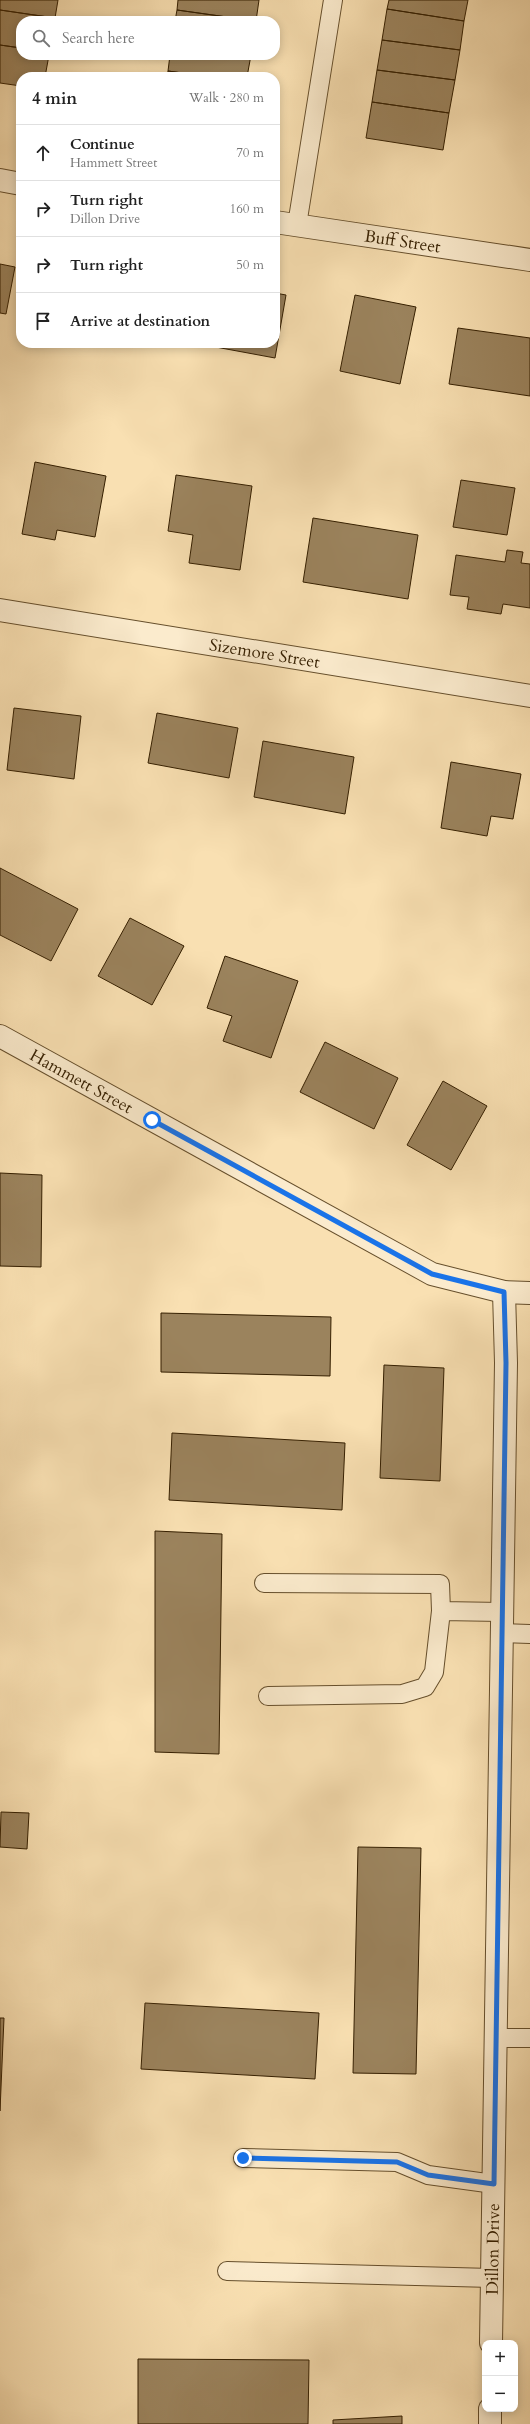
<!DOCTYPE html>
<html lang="en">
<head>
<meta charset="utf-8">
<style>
  body { margin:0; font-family:Cardo,serif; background:#f2f2f2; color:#222 }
  .controls { position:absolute; right:12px; bottom:12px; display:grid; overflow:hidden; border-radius:8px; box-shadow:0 2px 10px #0003 }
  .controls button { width:36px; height:36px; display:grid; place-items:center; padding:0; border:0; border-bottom:1px solid #e0e0e0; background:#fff; color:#222; font:20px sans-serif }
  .stop { position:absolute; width:12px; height:12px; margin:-9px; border:3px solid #1a73e8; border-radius:50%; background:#fff }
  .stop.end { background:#1a73e8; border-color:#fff; box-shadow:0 1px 4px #0008 }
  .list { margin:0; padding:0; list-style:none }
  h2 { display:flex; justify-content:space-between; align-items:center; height:52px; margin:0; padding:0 16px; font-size:17px }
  h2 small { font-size:13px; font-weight:400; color:#767676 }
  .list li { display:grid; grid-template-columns:26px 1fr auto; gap:12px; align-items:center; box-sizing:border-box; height:56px; padding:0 16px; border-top:1px solid #e0e0e0 }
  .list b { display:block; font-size:15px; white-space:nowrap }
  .list p { margin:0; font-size:13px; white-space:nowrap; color:#767676 }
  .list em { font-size:13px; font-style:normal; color:#767676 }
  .icon { flex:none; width:22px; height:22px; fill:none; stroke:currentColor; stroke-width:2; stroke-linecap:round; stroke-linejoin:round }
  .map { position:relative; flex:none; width:530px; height:2424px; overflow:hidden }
  .search { position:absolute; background:#fff; box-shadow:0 2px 10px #0003; left:16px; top:16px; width:264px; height:44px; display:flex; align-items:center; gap:10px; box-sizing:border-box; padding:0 14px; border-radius:16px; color:#767676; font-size:15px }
  .panel { position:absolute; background:#fff; box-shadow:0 2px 10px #0003; left:16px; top:72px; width:264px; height:276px; border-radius:16px }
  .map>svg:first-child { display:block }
  .building { fill:#9b835d; stroke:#351f00 }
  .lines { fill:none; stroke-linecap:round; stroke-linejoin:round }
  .lane-casing { stroke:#664f2c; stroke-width:20 }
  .street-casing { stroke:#664f2c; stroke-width:24 }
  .lane { stroke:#fbebcd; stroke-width:18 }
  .street { stroke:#fbebcd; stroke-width:22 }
  .route { stroke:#1a73e8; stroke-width:5 }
  .labels { text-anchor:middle; stroke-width:4; stroke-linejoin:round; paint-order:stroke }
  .street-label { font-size:17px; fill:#351f00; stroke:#fbebcd }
</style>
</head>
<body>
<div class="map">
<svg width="530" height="2424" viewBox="0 0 530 2424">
  <rect width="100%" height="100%" fill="#f9e0b2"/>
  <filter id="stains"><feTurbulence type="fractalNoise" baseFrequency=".005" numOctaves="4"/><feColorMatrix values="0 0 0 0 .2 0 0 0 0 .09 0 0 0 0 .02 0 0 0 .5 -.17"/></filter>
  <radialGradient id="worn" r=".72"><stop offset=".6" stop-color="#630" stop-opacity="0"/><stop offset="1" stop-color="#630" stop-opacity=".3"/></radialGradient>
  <!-- building -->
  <path class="building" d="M0,0H58L55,18L0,10Z
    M178,0H259L256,21L177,10Z
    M389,0H468L464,21L387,9Z
    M387,9L464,21L460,50L382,40Z
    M0,10L55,18L54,21H21V48L0,45Z
    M177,10L255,21H175Z
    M382,40L460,50L455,80L377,70Z
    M0,45L21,48V55H49L45,77H21V86L0,83Z
    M170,55H251L247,77H211L168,71Z
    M377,70L455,80L449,113L372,102Z
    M168,71L211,77H167Z
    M372,102L449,113L443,150L366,138Z
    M0,264L15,267L6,314L0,313Z
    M275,293L286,295L275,358L194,343H275Z
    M355,295L416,307L400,384L340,371Z
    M458,328L530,338V396L449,384Z
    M104,343H120L119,346Z
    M35,462L106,476L95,537L57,530L55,540L22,534Z
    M176,475L252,486L240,570L189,563L193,535L168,531Z
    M461,480L515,488L507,535L453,527Z
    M313,518L418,535L408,599L303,582Z
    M507,550L523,552L521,563L530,564V608L503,604L501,614L467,609L469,597L450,595L456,555L505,562Z
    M14,708L81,716L74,779L7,770Z
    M157,713L238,728L229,778L148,763Z
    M263,741L354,757L345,814L254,797Z
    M451,762L521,774L513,819L491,816L487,836L441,828Z
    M0,868L78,909L51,961L0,935Z
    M130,918L184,946L152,1005L98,976Z
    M225,956L298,981L271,1058L223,1041L232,1016L207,1008Z
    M325,1042L398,1078L374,1129L300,1092Z
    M443,1081L487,1106L451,1170L407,1145Z
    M0,1173L42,1175L41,1267L0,1266Z
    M161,1313L331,1317L330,1376L161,1372Z
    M384,1365L444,1368L440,1481L380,1478Z
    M172,1433L345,1443L342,1510L169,1500Z
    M155,1531L222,1534L219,1754L155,1752Z
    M1,1812L29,1813L27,1849L0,1847Z
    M358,1847L421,1848L416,2074L353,2073Z
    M145,2003L319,2013L315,2079L141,2069Z
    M0,2018H4L0,2111Z
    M138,2359L309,2360L308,2424H138Z
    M402,2416V2424H333V2420Z"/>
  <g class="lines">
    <defs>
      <path id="lane" d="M297,225L333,0
        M264,1583L440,1584L441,1611L502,1612
        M502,1633L530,1634
        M268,1696L402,1694L425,1687L434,1672L441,1611
        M496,2038H530
        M243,2158L397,2162L428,2175L494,2184
        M227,2271L492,2278"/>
      <g id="street">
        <path d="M0,180L21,184"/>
        <path id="s1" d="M275,222L530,260"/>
        <path id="s2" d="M0,610L530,696"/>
        <path id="s3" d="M0,1036L432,1274L504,1292L530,1293"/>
        <path id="s4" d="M491,2343L506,1363L504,1292"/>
        <path d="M490,2424V2409"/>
      </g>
    </defs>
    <!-- lane casing -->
    <use href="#lane" class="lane-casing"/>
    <!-- street casing -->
    <use href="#street" class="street-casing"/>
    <!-- lane -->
    <use href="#lane" class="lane"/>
    <!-- street -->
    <use href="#street" class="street"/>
  </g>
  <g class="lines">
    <!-- route -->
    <path class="route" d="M152,1120L432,1274L504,1292L506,1363L494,2184L428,2175L397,2162L243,2158"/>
  </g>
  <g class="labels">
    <!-- street labels -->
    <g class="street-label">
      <text dy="6" stroke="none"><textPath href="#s1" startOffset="129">Buff Street</textPath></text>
      <text dy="6" stroke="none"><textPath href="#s2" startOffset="268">Sizemore Street</textPath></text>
      <text dy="6" stroke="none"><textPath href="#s3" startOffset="93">Hammett Street</textPath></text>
      <text dy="6" stroke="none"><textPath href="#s4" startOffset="94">Dillon Drive</textPath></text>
    </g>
  </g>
  <rect width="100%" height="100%" filter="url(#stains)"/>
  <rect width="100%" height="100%" fill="url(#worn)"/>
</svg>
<div class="controls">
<button>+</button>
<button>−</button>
</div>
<div class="stop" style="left:152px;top:1120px"></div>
<div class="stop end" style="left:243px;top:2158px"></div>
<div class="search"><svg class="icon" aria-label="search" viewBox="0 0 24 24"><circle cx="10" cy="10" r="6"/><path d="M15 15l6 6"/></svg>Search here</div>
<section class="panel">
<h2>4 min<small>Walk · 280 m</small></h2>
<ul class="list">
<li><svg class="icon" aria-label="ahead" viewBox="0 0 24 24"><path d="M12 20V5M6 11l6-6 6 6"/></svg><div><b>Continue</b><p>Hammett Street</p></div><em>70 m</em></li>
<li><svg class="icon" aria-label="right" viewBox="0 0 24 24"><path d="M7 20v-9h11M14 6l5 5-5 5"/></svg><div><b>Turn right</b><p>Dillon Drive</p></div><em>160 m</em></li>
<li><svg class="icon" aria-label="right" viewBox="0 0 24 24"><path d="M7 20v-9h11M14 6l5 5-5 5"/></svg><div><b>Turn right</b></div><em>50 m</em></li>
<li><svg class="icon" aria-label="arrive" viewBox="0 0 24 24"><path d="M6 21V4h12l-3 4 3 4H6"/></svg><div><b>Arrive at destination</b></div></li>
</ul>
</section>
</div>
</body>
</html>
